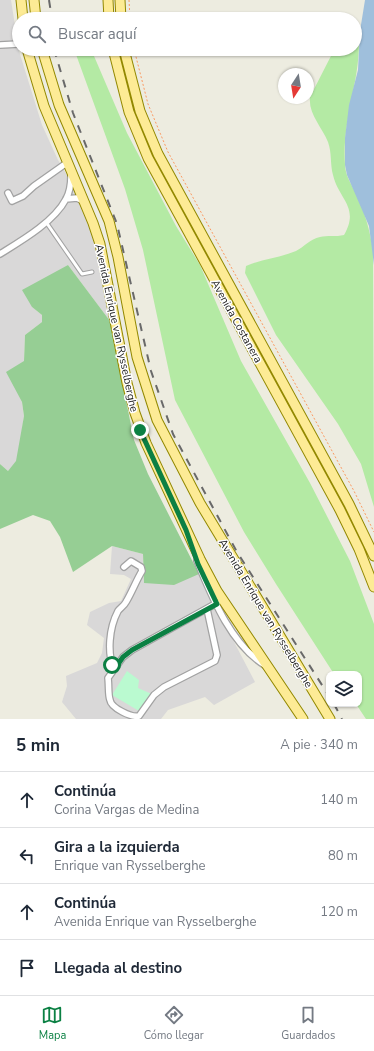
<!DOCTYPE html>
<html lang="es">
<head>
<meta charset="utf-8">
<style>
  body { margin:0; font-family:"Nunito Sans",sans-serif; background:#f2f2f3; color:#1f2937 }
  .controls { position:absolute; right:12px; bottom:12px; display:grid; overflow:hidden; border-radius:8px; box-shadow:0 1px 3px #0004 }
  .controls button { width:36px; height:36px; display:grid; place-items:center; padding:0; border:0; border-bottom:1px solid #e0e1e3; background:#fff; color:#1f2937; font:20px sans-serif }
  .compass { position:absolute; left:278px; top:68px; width:36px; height:36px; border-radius:50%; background:#fff; box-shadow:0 1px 3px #0004; rotate:192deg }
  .stop { position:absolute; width:12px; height:12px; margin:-9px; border:3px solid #0b8043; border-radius:50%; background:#fff }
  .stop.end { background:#0b8043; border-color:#fff; box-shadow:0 1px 4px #0008 }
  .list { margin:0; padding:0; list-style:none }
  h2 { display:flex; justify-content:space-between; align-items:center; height:52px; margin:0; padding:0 16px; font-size:17px }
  h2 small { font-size:13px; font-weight:400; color:#747a83 }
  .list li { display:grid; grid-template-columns:26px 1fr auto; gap:12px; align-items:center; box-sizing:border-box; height:56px; padding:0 16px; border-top:1px solid #e0e1e3 }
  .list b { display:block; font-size:15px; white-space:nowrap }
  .list p { margin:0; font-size:13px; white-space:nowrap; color:#747a83 }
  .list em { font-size:13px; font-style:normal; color:#747a83 }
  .icon { flex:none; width:22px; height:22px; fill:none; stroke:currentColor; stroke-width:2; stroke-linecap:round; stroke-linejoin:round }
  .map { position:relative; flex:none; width:374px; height:719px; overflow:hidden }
  .search { position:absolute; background:#fff; box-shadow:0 1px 3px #0004; left:12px; right:12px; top:12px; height:44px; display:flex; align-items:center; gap:10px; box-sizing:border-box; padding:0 14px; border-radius:22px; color:#747a83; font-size:15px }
  .sheet { height:276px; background:#fff }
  nav { display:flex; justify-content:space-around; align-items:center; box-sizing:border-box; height:56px; border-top:1px solid #e0e1e3; background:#fff; font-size:11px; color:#747a83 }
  nav a { display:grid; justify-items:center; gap:2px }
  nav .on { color:#0b8043 }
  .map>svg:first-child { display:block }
  .residential { fill:#d9d8d8 }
  .grass { fill:#b4eaa4 }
  .forest { fill:#96ce94 }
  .park { fill:#bafad0 }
  .water { fill:#9fbfdc }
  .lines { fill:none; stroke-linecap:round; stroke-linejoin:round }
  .service-casing { stroke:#a2a2a2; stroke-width:5 }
  .minor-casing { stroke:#a2a2a2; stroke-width:8 }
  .primary-casing { stroke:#928800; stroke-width:11 }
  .path { stroke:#fc9a62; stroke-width:1; stroke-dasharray:2 2; stroke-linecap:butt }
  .service { stroke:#fff; stroke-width:3 }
  .minor { stroke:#fff; stroke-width:5.5 }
  .primary { stroke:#fdeb95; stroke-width:9 }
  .rail { stroke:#696969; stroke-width:2; stroke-dasharray:8 8; stroke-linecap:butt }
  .route { stroke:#0b8043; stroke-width:5 }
  .labels { text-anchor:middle; stroke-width:3; stroke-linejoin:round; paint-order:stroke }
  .street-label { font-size:11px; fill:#1b1b1b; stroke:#fff }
</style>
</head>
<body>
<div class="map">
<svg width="374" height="719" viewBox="0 0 374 719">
  <rect width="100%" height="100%" fill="#edece0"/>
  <!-- residential -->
  <path class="residential" d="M0,0H11L19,51L42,125L58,160L79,195L87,215L97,250L110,321L68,265L32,307L42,315V322L25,335L24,361L15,387L22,402L24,416L22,431L17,461L8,471L0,464Z
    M112,546L143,554L144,583L198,573L255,682L214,705L205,697L168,710L161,719H76L62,702L67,686L66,676L97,663L102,653L104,638L87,625L90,612L109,603L121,601L131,579L124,575L110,574Z"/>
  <!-- grass -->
  <path class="grass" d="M355,42L359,43C359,84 342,122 345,164C345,176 352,185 357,195C365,213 370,231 373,250L374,507L361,464L338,424L276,335L245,273L246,266C262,259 279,258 296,251C304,247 310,239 320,237C327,235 336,237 344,235C360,207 339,200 333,175C330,164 332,153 328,142C322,127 308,114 310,97L333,52L336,49H355Z
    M74,49H88L94,56L127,133L176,226L200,265L241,361L310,483L350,561L374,624V719H366L356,704H359V674H334L276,584L244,532L175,400L143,250L125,189Z"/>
  <!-- forest -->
  <path class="forest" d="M68,265L110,321L134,440L148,474L199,574L174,585L144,583L143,554L112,546L73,572L60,537L50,521L33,515L0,529V464L8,471L16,461L24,416L22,402L6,372L24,361L25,335L42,322V315L32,307L22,290Z"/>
  <!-- park -->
  <path class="park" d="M127,671L139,680L138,688L154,695L144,714L112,695Z"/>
  <!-- water -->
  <path class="water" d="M365,0H374V265L369,226L347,175L345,165V138L349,105L358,70L360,31Z"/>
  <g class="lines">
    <defs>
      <path id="service" d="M46,222L82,274L92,272"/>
      <path id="minor" d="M0,45L19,44
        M8,193L12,201L23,196L34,186L68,162
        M66,199L77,198L83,201
        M0,254C21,241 54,222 66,199C70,192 71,182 71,175
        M197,561C212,597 231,645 266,666
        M207,609L217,655L215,661L164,687L154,695L139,716C132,718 111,708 110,700C108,695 109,685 108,678L123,657L132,650L217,603
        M114,670C107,653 109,628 118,611C120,608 124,606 126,602C132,592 136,581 142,571L141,567L131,561L124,567"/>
      <path id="primary" d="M21,0L23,19
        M34,0L36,19
        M108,0L109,19
        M120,0L121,19
        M27,49L44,106L93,223L100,244L127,383L135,413L146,443L200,559L217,591L303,719
        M42,49L59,105L109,221L118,257L137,357L157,420L200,503L330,719
        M113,49L129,112L148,158L340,510L359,549L374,587
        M124,49L140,111L158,154L349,504L374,556"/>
    </defs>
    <!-- service casing -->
    <use href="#service" class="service-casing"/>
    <!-- minor casing -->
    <use href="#minor" class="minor-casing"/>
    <!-- primary casing -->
    <use href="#primary" class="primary-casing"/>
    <!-- path -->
    <path class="path" d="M129,0L130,19
      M134,49L148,104L168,152L354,491L374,532"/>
    <!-- service -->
    <use href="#service" class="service"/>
    <!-- minor -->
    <use href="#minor" class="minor"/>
    <!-- primary -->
    <use href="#primary" class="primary"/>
    <!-- rail -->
    <path class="rail" d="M49,0L52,19
      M54,49L73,113L117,224L151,371L173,434L237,552L329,696
      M334,704L342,719"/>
  </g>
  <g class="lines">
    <!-- route -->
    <path class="route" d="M112,665L114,670L123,657L132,650L217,604L198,564L186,530L140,430"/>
  </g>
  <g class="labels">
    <!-- street labels -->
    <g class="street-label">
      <text transform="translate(237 321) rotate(61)" y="4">Avenida Costanera</text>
      <text transform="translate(117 328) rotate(78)" y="4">Avenida Enrique van Rysselberghe</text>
      <text transform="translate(266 613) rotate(59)" y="4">Avenida Enrique van Rysselberghe</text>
    </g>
  </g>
</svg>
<div class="controls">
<button><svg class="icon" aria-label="layers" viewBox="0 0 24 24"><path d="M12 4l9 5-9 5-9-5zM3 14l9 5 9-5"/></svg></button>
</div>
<svg class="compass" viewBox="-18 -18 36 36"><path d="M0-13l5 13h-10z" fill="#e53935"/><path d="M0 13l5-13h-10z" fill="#747a83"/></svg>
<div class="stop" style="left:112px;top:665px"></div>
<div class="stop end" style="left:140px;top:430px"></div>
<div class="search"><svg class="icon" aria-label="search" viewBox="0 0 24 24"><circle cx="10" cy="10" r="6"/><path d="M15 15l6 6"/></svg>Buscar aquí</div>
</div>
<section class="sheet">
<h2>5 min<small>A pie · 340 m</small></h2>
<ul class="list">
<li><svg class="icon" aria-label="ahead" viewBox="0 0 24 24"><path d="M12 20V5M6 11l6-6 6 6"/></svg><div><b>Continúa</b><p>Corina Vargas de Medina</p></div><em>140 m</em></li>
<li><svg class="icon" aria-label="left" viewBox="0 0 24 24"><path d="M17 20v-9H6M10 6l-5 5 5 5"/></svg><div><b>Gira a la izquierda</b><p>Enrique van Rysselberghe</p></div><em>80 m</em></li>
<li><svg class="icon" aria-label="ahead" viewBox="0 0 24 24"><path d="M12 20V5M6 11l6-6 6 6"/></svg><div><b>Continúa</b><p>Avenida Enrique van Rysselberghe</p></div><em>120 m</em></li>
<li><svg class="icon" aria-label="arrive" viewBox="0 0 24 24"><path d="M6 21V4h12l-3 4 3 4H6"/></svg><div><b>Llegada al destino</b></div></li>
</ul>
</section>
<nav>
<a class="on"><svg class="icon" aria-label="map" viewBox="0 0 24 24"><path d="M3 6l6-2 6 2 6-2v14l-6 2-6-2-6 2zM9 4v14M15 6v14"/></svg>Mapa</a>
<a><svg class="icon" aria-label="directions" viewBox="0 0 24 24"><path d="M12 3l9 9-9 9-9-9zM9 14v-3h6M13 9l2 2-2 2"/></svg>Cómo llegar</a>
<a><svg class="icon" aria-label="saved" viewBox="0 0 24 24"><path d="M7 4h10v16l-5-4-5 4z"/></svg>Guardados</a>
</nav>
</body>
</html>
